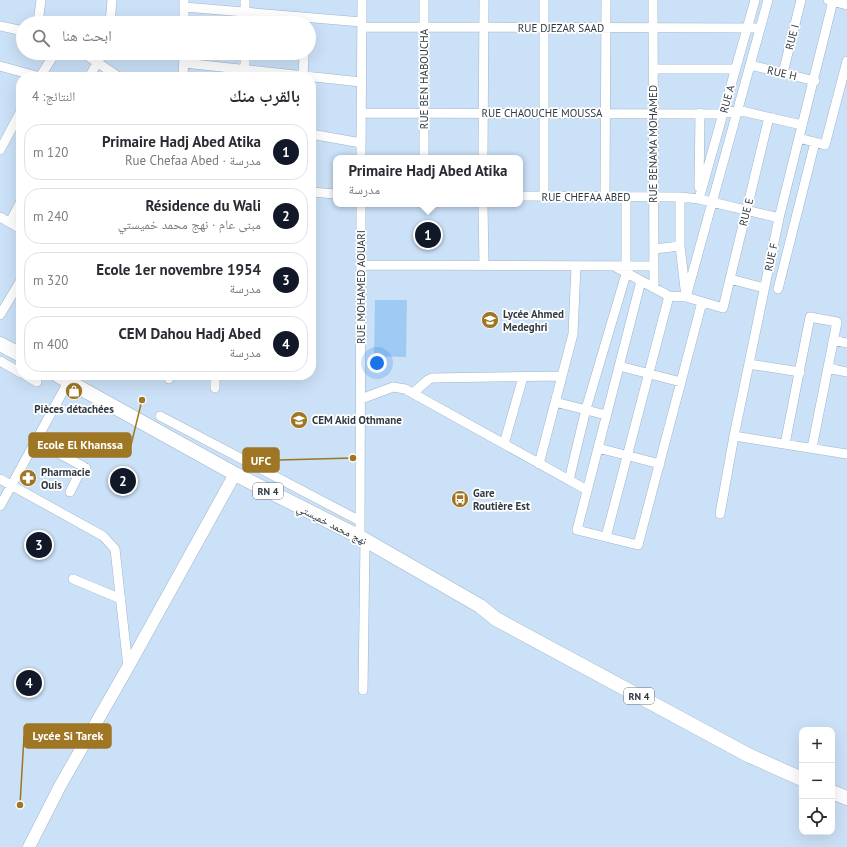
<!DOCTYPE html>
<html lang="ar">
<head>
<meta charset="utf-8">
<style>
  body { margin:0; font-family:"PT Sans","Noto Naskh Arabic",sans-serif; background:#f7f7f7; color:#2b2b33; direction:rtl }
  .controls { position:absolute; right:12px; bottom:12px; display:grid; overflow:hidden; border-radius:8px; box-shadow:0 4px 16px #0002 }
  .controls button { width:36px; height:36px; display:grid; place-items:center; padding:0; border:0; border-bottom:1px solid #e1e1e2; background:#fff; color:#2b2b33; font:20px sans-serif }
  .you { position:absolute; left:377px; top:363px; width:14px; height:14px; margin:-10px; border:3px solid #fff; border-radius:50%; background:#1a73e8; box-shadow:0 0 0 6px #1a73e833 }
  .badge { display:grid; place-items:center; width:26px; height:26px; border-radius:50%; background:#111827; color:#fff; font-size:13px; font-weight:700 }
  .pin { position:absolute; translate:-50% -50%; border:2px solid #fff; box-shadow:0 1px 4px #0006 }
  .popup { position:absolute; left:333px; top:155px; width:190px; height:52px; box-sizing:border-box; display:grid; place-content:center; border-radius:8px; background:#fff; filter:drop-shadow(0 1px 3px #0005); font-size:13px; white-space:nowrap; color:#7c7c81 }
  .popup b { font-size:15px; color:#2b2b33 }
  .popup::after { content:''; position:absolute; left:50%; top:100%; margin-left:-8px; border:8px solid transparent; border-top-color:#fff }
  .list { margin:0; padding:0; list-style:none }
  h2 { display:flex; justify-content:space-between; align-items:center; height:52px; margin:0; padding:0 16px; font-size:17px }
  h2 small { font-size:13px; font-weight:400; color:#7c7c81 }
  .list li { display:grid; grid-template-columns:26px 1fr auto; gap:12px; align-items:center; box-sizing:border-box; height:56px; margin:0 8px 8px; padding:0 8px; border:1px solid #e1e1e2; border-radius:16px }
  .list b { display:block; font-size:15px; white-space:nowrap }
  .list p { margin:0; font-size:13px; white-space:nowrap; color:#7c7c81 }
  .list em { font-size:13px; font-style:normal; color:#7c7c81 }
  .icon { flex:none; width:22px; height:22px; fill:none; stroke:currentColor; stroke-width:2; stroke-linecap:round; stroke-linejoin:round }
  .map { position:relative; flex:none; width:847px; height:847px; overflow:hidden; direction:ltr }
  .search { position:absolute; background:#fff; box-shadow:0 4px 16px #0002; left:16px; top:16px; width:300px; height:44px; display:flex; align-items:center; gap:10px; box-sizing:border-box; padding:0 14px; border-radius:22px; color:#7c7c81; font-size:15px }
  .panel { position:absolute; background:#fff; box-shadow:0 4px 16px #0002; left:16px; top:72px; width:300px; height:308px; border-radius:16px; direction:rtl }
  .map>svg:first-child { display:block }
  .grass { fill:#9ecaf4 }
  .lines { fill:none; stroke-linecap:round; stroke-linejoin:round }
  .street-casing { stroke:#a0b5ca; stroke-width:10 }
  .secondary-casing { stroke:#a0b5ca; stroke-width:13 }
  .primary-casing { stroke:#a0b5ca; stroke-width:15 }
  .street { stroke:#fff; stroke-width:9 }
  .secondary { stroke:#fff; stroke-width:12 }
  .primary { stroke:#fff; stroke-width:14 }
  .labels { text-anchor:middle; stroke-width:3.5; stroke-linejoin:round; paint-order:stroke }
  .shield { fill:#fff; stroke:#6f757b; stroke-width:1 }
  .shield-label { font-size:10px; font-weight:bold; fill:#313a42 }
  .street-label { font-size:11px; fill:#313a42; stroke:#fff }
  .poi-label { font-size:11px; font-weight:bold; fill:#313a42; stroke:#fff; text-anchor:start }
  .leader { fill:none; stroke:#9e7624; stroke-width:1.5 }
  .callout-dot { fill:#9e7624; stroke:#fff; stroke-width:1.5 }
  .callout { fill:#9e7624; stroke:#9e7624; stroke-width:1.5 }
  .callout-label { font-size:12px; text-anchor:middle; font-weight:bold; fill:#fff }
</style>
</head>
<body>
<div class="map">
<svg width="847" height="847" viewBox="0 0 847 847">
  <rect width="100%" height="100%" fill="#cbe1f7"/>
  <!-- grass -->
  <path class="grass" d="M375,300H407L406,357L374,356Z"/>
  <g class="lines">
    <defs>
      <path id="street" d="M245,0V23
        M653,0L654,288
        M828,0L847,5
        M184,7L362,22
        M38,23L41,0
        M110,23L112,0
        M184,23V0
        M0,26L23,31
        M362,27L760,28
        M83,53L119,77
        M245,53V77
        M184,63L361,82
        M750,65L815,81
        M0,66L40,77L55,53
        M653,69H735
        M783,73L801,0
        M89,77L103,53
        M183,77L184,53
        M303,77L304,53
        M361,113L723,114L737,110L802,125
        M311,134L361,143
        M799,138L825,145L847,61
        M0,150L21,111
        M361,158L362,0
        M424,158V0
        M483,158L484,0
        M699,187L700,113
        M311,192L336,194
        M520,196L680,197L699,199L779,218
        M544,197V0
        M605,197L606,0
        M680,197V246L686,297L723,308L769,117
        M699,199L755,0
        M483,204L484,265
        M0,217L21,229
        M10,222L21,201
        M654,249L680,246
        M361,265L654,266
        M614,266L669,296L686,297L768,0
        M730,279L764,288
        M641,281L577,530L638,545L702,302
        M778,289L815,142
        M0,315L21,280
        M833,340L847,343
        M0,361L21,373
        M749,364L800,372
        M619,366L681,382
        M828,368L847,372
        M25,375L37,382
        M169,379L170,375
        M215,388V375
        M413,393L428,380L432,378L561,376
        M361,399L393,387L405,389L587,490
        M555,402L606,415
        M160,416L360,521
        M734,436L847,454
        M36,441L86,468
        M504,444L523,377
        M785,444L810,317L837,322L812,448
        M598,448L660,464
        M539,464L573,334L576,266
        M0,479L103,536L115,549L128,667
        M569,480L586,409L626,274V197
        M70,492L83,466
        M0,506L72,375
        M720,514L734,436L779,218L833,1
        M360,537L361,204
        M606,537L669,296
        M73,579L121,599
        M363,690L365,540"/>
      <path id="secondary" d="M29,847L60,786L128,667L235,474"/>
      <path id="primary" d="M0,344L21,355
        M57,375L235,474L360,537L480,606L496,619L748,755L802,779
        M832,792L847,798"/>
    </defs>
    <!-- street casing -->
    <use href="#street" class="street-casing"/>
    <!-- secondary casing -->
    <use href="#secondary" class="secondary-casing"/>
    <!-- primary casing -->
    <use href="#primary" class="primary-casing"/>
    <!-- street -->
    <use href="#street" class="street"/>
    <!-- secondary -->
    <use href="#secondary" class="secondary"/>
    <!-- primary -->
    <use href="#primary" class="primary"/>
  </g>
  <!-- icons -->
  <defs>
    <symbol id="school-disc" viewBox="-11 -11 22 22"><circle r="9.5" fill="#9e7624" stroke="#fff"/><path d="M0-5L7-2L0 1L-7-2ZM-4 1L0 2.5L4 1V4Q0 6-4 4Z" fill="#fff"/></symbol>
    <symbol id="shop-disc" viewBox="-11 -11 22 22"><circle r="9.5" fill="#9e7624" stroke="#fff"/><path d="M-5-2.5h2.3a2.7 3.5 0 0 1 5.4 0H5L5.5 6h-11ZM-1.5-2.5h3a1.5 2.3 0 0 0-3 0Z" fill="#fff"/></symbol>
    <symbol id="pharmacy-disc" viewBox="-11 -11 22 22"><circle r="9.5" fill="#9e7624" stroke="#fff"/><path d="M-2-6h4v4h4v4h-4v4h-4v-4h-4v-4h4Z" fill="#fff"/></symbol>
    <symbol id="bus-disc" viewBox="-11 -11 22 22"><circle r="9.5" fill="#9e7624" stroke="#fff"/><path d="M-5-6H5V4H4V6H2V4H-2V6H-4V4H-5ZM-3.5-4V0h7V-4ZM-3.5 1.2v1.5H-2V1.2ZM2 1.2v1.5H3.5V1.2Z" fill="#fff"/></symbol>
  </defs>
  <g fill-rule="evenodd">
    <use href="#school-disc" x="480" y="310" width="20" height="20"/>
    <use href="#shop-disc" x="64" y="381" width="20" height="20"/>
    <use href="#school-disc" x="289" y="410" width="20" height="20"/>
    <use href="#pharmacy-disc" x="18" y="468" width="20" height="20"/>
    <use href="#bus-disc" x="450" y="489" width="20" height="20"/>
  </g>
  <g class="labels">
    <!-- shield labels -->
    <g class="shield">
      <rect x="253" y="483" width="30" height="16" rx="3"/>
      <rect x="624" y="688" width="30" height="16" rx="3"/>
    </g>
    <g class="shield-label">
      <text x="268" y="495">RN 4</text>
      <text x="639" y="700">RN 4</text>
    </g>
    <!-- street labels -->
    <g class="street-label">
      <text x="561" y="32">RUE DJEZAR SAAD</text>
      <text transform="translate(792 37) rotate(-76)" y="4">RUE I</text>
      <text transform="translate(782 73) rotate(13)" y="4">RUE H</text>
      <text transform="translate(424 79) rotate(-90)" y="4">RUE BEN HABOUCHA</text>
      <text transform="translate(727 99) rotate(-75)" y="4">RUE A</text>
      <text x="542" y="117">RUE CHAOUCHE MOUSSA</text>
      <text transform="translate(653 144) rotate(-90)" y="4">RUE BENAMA MOHAMED</text>
      <text x="586" y="201">RUE CHEFAA ABED</text>
      <text transform="translate(746 212) rotate(-76)" y="4">RUE E</text>
      <text transform="translate(771 257) rotate(-78)" y="4">RUE F</text>
      <text transform="translate(361 287) rotate(-90)" y="4">RUE MOHAMED AOUARI</text>
      <text transform="translate(332 524) rotate(27)" y="4">نهج محمد خميستي</text>
    </g>
    <!-- poi labels -->
    <g class="poi-label">
      <text x="503" y="318">Lycée Ahmed<tspan x="503" dy="13">Medeghri</tspan></text>
      <text x="74" y="413" text-anchor="middle">Pièces détachées</text>
      <text x="312" y="424">CEM Akid Othmane</text>
      <text x="41" y="476">Pharmacie<tspan x="41" dy="13">Ouis</tspan></text>
      <text x="473" y="497">Gare<tspan x="473" dy="13">Routière Est</tspan></text>
    </g>
  </g>
  <!-- callouts -->
  <path class="leader" d="M142 400L131 445M353 458L279 460M20 805L24 736"/>
  <g class="callout-dot">
    <circle cx="142" cy="400" r="4"/>
    <circle cx="353" cy="458" r="4"/>
    <circle cx="20" cy="805" r="4"/>
  </g>
  <g class="callout">
    <rect x="29" y="433" width="102" height="24" rx="4"/>
    <rect x="243" y="448" width="36" height="24" rx="4"/>
    <rect x="24" y="724" width="87" height="24" rx="4"/>
  </g>
  <g class="callout-label">
    <text x="80" y="449">Ecole El Khanssa</text>
    <text x="261" y="465">UFC</text>
    <text x="68" y="740">Lycée Si Tarek</text>
  </g>
</svg>
<div class="controls">
<button>+</button>
<button>−</button>
<button><svg class="icon" aria-label="locate" viewBox="0 0 24 24"><circle cx="12" cy="12" r="6"/><path d="M12 2v4M12 18v4M2 12h4M18 12h4"/></svg></button>
</div>
<div class="you"></div>
<div class="pin badge" style="left:428px;top:235px">1</div>
<div class="popup"><b>Primaire Hadj Abed Atika</b>مدرسة</div>
<div class="pin badge" style="left:123px;top:481px">2</div>
<div class="pin badge" style="left:39px;top:545px">3</div>
<div class="pin badge" style="left:29px;top:683px">4</div>
<div class="search"><svg class="icon" aria-label="search" viewBox="0 0 24 24"><circle cx="10" cy="10" r="6"/><path d="M15 15l6 6"/></svg>ابحث هنا</div>
<section class="panel">
<h2>بالقرب منك<small>النتائج: 4</small></h2>
<ul class="list">
<li><span class="badge">1</span><div><b>Primaire Hadj Abed Atika</b><p>مدرسة · Rue Chefaa Abed</p></div><em>120 m</em></li>
<li><span class="badge">2</span><div><b>Résidence du Wali</b><p>مبنى عام · نهج محمد خميستي</p></div><em>240 m</em></li>
<li><span class="badge">3</span><div><b>Ecole 1er novembre 1954</b><p>مدرسة</p></div><em>320 m</em></li>
<li><span class="badge">4</span><div><b>CEM Dahou Hadj Abed</b><p>مدرسة</p></div><em>400 m</em></li>
</ul>
</section>
</div>
</body>
</html>
